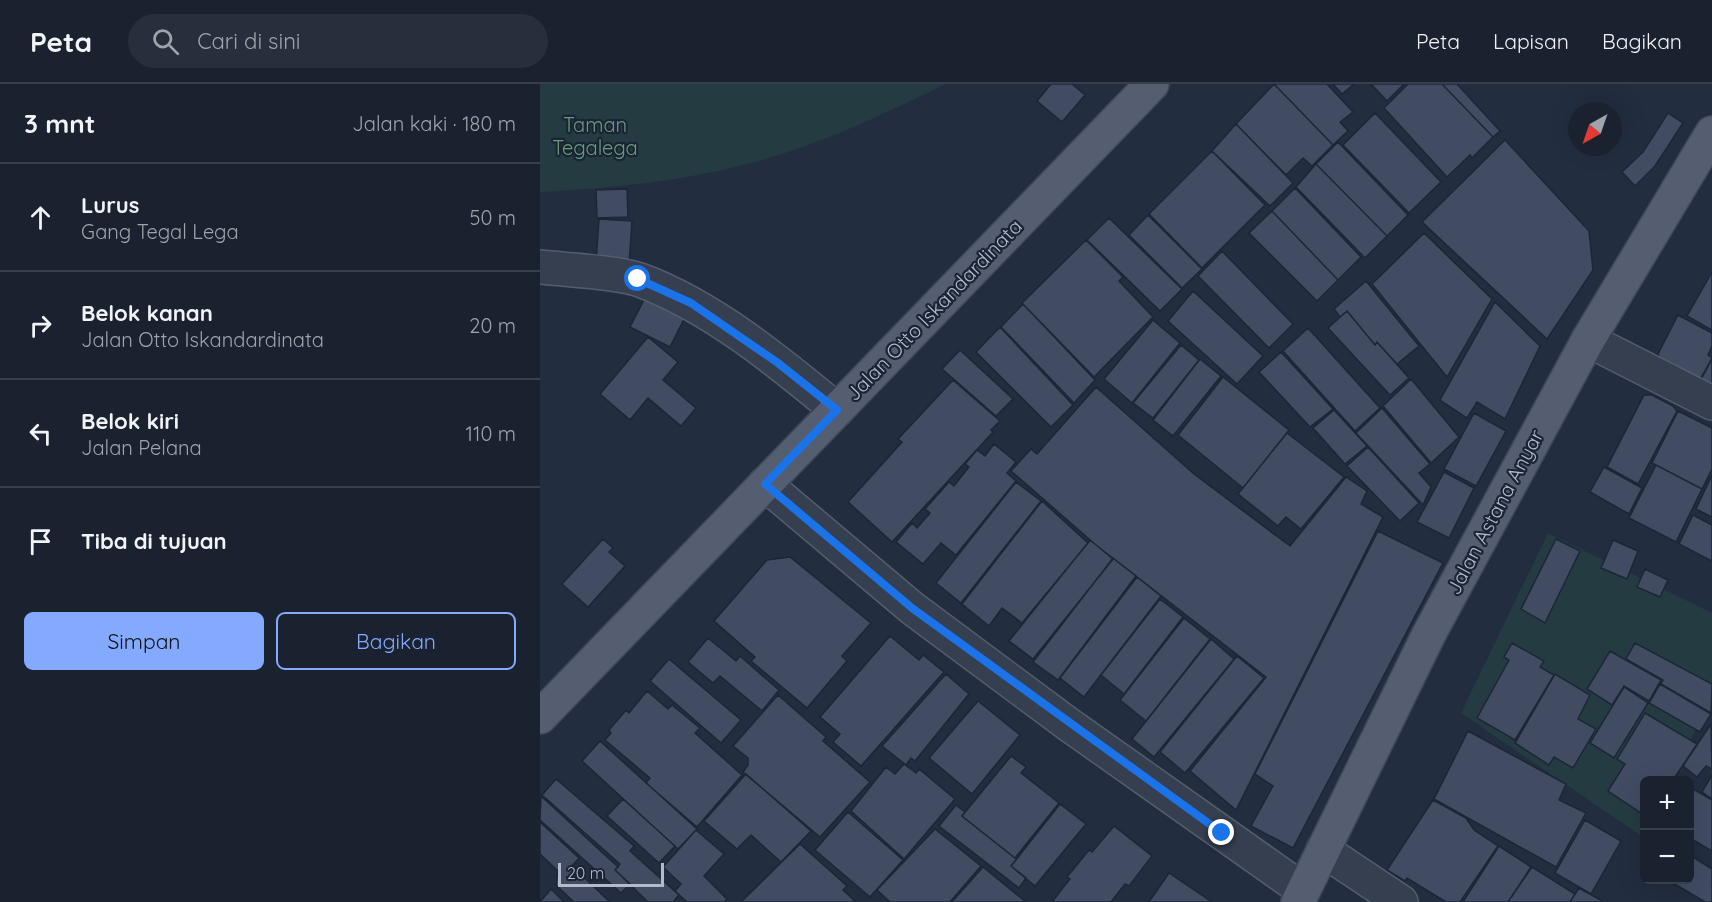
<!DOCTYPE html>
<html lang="id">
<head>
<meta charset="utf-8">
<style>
  body { margin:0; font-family:Quicksand,sans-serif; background:#272f3c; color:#f1f3f6 }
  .controls { position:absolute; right:18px; bottom:18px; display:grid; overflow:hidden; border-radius:9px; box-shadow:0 6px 24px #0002 }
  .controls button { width:54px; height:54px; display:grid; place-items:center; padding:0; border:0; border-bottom:2px solid #383f4c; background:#1a2230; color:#f1f3f6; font:30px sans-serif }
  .compass { position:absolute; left:1028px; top:18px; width:54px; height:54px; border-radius:50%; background:#1a2230; box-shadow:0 6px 24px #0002; rotate:220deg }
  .scale { position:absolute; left:18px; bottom:15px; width:106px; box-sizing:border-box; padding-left:6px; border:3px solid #b2bacb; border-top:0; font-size:16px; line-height:21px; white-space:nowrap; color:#b2bacb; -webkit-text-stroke:4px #1b2435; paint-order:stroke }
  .stop { position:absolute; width:18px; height:18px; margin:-14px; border:4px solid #1a73e8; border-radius:50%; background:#fff }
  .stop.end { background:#1a73e8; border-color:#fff; box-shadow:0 2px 6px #0008 }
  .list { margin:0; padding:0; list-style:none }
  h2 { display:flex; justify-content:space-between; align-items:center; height:78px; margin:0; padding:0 24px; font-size:26px }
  h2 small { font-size:20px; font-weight:400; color:#9fa4ab }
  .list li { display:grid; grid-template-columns:39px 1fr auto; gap:18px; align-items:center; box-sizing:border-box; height:108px; padding:0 24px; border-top:2px solid #383f4c }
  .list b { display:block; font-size:22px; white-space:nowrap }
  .list p { margin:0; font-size:20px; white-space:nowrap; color:#9fa4ab }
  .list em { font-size:20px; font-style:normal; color:#9fa4ab }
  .actions { display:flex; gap:12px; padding:18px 24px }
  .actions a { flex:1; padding:14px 0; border:2px solid #83aaff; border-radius:9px; text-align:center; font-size:21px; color:#83aaff }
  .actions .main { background:#83aaff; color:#111 }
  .icon { flex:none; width:33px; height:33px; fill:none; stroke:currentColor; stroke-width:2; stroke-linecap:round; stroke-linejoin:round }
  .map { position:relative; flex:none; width:1172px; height:818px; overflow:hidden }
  header { display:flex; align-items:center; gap:36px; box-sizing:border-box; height:84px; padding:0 30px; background:#1a2230; border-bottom:2px solid #383f4c }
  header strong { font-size:28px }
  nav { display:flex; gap:33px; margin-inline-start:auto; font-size:21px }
  .search { width:420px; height:54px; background:#272f3c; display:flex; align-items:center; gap:15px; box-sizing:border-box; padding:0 21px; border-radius:33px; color:#9fa4ab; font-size:22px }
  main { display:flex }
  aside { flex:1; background:#1a2230 }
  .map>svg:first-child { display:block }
  .green { fill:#243c41 }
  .building { fill:#414c63; stroke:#1d2637; stroke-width:1.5 }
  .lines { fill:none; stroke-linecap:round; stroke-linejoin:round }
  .minor-casing { stroke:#545d6e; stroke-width:36 }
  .primary-casing { stroke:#3f4859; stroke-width:36 }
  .minor { stroke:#363f50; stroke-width:33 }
  .primary { stroke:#545e70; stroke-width:33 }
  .route { stroke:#1a73e8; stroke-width:8 }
  .labels { text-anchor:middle; stroke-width:4.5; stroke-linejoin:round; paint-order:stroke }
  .park-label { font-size:20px; fill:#679e78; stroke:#1b2435 }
  .street-label { font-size:20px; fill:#b2bacb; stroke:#1b2435 }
</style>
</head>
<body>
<header>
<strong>Peta</strong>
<div class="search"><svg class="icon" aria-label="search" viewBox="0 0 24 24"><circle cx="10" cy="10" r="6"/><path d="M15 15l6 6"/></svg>Cari di sini</div>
<nav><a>Peta</a><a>Lapisan</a><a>Bagikan</a></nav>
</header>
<main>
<aside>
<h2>3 mnt<small>Jalan kaki · 180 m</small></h2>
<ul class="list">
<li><svg class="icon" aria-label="ahead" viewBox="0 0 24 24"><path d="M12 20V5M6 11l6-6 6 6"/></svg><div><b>Lurus</b><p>Gang Tegal Lega</p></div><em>50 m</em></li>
<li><svg class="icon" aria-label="right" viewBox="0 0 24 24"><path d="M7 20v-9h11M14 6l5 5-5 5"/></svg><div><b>Belok kanan</b><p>Jalan Otto Iskandardinata</p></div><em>20 m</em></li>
<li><svg class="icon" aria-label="left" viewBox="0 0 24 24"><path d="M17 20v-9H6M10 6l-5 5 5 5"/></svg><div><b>Belok kiri</b><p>Jalan Pelana</p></div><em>110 m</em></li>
<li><svg class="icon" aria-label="arrive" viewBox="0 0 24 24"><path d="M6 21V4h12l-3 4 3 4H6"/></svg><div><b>Tiba di tujuan</b></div></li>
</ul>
<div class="actions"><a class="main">Simpan</a><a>Bagikan</a></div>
</aside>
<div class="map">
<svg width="1172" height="818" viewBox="0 0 1172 818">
  <rect width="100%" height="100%" fill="#222d40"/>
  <!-- green -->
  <path class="green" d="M0,0H405C343,31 279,61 211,79C144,97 74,104 4,108H0Z
    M1008,449L1172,529V612L1131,696H1104L1103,753L921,629Z"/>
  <!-- building -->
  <path class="building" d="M511,0H532L545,11L522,38L497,17Z
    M734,0L793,61L772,82L763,74L746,91L696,40Z
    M734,0H787L813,28L800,38L808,47L793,61Z
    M793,0H814L802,10Z
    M831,0H864L847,17Z
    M868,0H902L953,53L932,74L930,71L907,93L844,24Z
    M902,0H917L960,47L953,53Z
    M835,29L901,98L869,129L803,61Z
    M1128,29L1143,39L1115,82L1095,102L1082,88L1103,68Z
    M696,40L753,99L730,122L672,67Z
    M965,56L1049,147L1053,186L1007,255L882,138Z
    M798,58L868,131L847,152L776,80Z
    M672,67L725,121L662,184L609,130Z
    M776,80L847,152L825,174L756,103Z
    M755,104L821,173L798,196L732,127Z
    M87,105L88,133L57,134L56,106Z
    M732,127L798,196L777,217L709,149Z
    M608,131L662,185L642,204L589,151Z
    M569,134L642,205L620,227L547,156Z
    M59,135L92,137L89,181L56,179Z
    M884,149L952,215L907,293L832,200Z
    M546,156L583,193L579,197L613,233L554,293L482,219Z
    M682,167L753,240L729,264L658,192Z
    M1172,188V246L1147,232Z
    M826,197L879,262L857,280L837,258L835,261L807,227L800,233L794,225Z
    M653,207L723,272L697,300L628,237Z
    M107,210L146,231L130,263L90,243Z
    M955,218L1000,262L965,335L937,318L927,334L900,316Z
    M483,220L555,296L534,319L461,243Z
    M807,227L835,261L837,258L869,294L850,311L788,244Z
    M1138,231L1172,249V262L1168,271L1172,274L1156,303L1124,285L1118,270Z
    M613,236L640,259L592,319L564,295Z
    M460,243L533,321L511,343L436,268Z
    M768,244L840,324L815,347L743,267Z
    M108,253L138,278L123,296L156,324L141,342L108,314L90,336L60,310Z
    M641,261L659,276L613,334L593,319Z
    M420,266L473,315L456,332L402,285Z
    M741,268L793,325L770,343L719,288Z
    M660,275L681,292L633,352L613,336Z
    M1172,275V311L1157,303Z
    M683,293L749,346L703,404L638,351Z
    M871,295L919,353L891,379L843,322Z
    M413,296L460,337L451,346L453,348L352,458L308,418L362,358L358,355Z
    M556,303L654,390L750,462L806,393L827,407L821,420L843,433L696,726L650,687L726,593L556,461L471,387L491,365L497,370Z
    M1104,311H1112L1133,322L1137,327L1098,400L1067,383Z
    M842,324L890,380L879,389L891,403L883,421L816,349Z
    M794,326L827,362L805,380L773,344Z
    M1138,327L1172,344V385L1162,405L1112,379Z
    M934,329L966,347L936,402L904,385Z
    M747,349L804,393L761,445L746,433L738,442L698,410Z
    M454,360L476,378L467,389L476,397L416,471L401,459L383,480L356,458L372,439L377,444L390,429L385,425L409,398L414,402L429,383L425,380L437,366L445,372Z
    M828,363L879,419L860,437L807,382Z
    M1116,381L1162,405L1136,458L1089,434Z
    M1064,383L1102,404L1089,430L1050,408Z
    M904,388L934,404L909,454L877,438Z
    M1172,391V433L1156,425Z
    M476,398L501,417L421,519L396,499Z
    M502,417L548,459L482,539L462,524L449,542L422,520Z
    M1153,431L1172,441V477L1139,460Z
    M838,447L903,479L753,764L711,742L733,702L715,690Z
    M63,455L73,464L69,468L85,482L48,523L22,500Z
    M1016,455L1040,467L1005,539L981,525Z
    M550,456L573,475L493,575L469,557Z
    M1073,456L1098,467L1087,495L1061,484Z
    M250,473L331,539L302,572L307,577L267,624L211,577L215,573L174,537L227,476Z
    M573,474L596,492L518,596L493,578Z
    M1105,485L1128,496L1120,513L1097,503Z
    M597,493L621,512L544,613L520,594Z
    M620,515L643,533L584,610L561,591Z
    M644,534L670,555L606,637L580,616Z
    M350,552L379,576L383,571L404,588L321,682L293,658L300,650L280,633Z
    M168,554L196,577L200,572L239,606L222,627L180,592L173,599L148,578Z
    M671,555L694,575L614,673L592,655Z
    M972,559L1004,577L1000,583L1014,591L975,656L937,634L969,576L964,573Z
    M1095,559L1172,600L1171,629L1121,600L1123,596L1086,575Z
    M1070,567L1121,596L1109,617L1084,602L1072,621L1047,605Z
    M697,572L724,594L645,689L620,668Z
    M129,575L201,636L181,659L110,597Z
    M406,590L429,610L375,677L371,674L366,681L342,662Z
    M1015,590L1050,611L1038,635L1056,645L1033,684L1014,673L1009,681L975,659Z
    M1120,600L1171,630L1160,648L1109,619Z
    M1084,603L1108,619L1074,674L1050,659Z
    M107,607L128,625L132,621L160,644L155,649L202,691L157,743L106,699L110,694L65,656L71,649L69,646L86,626L89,629Z
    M238,611L286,653L283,657L330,698L280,753L203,688L208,681V674L193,662Z
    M438,617L480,651L432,710L389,674Z
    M1105,629L1157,660L1133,696H1104V731L1068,707L1085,680L1077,675Z
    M1171,640L1172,685L1166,682L1157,693L1143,682Z
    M928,647L1026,700L1019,716L1046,729L1016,783L894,715Z
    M60,657L157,745L138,765L42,677Z
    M471,672L486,683L481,689L519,719L475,774L422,732Z
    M364,680L376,689L379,685L415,715L364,775L311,727L346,683L355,690Z
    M206,690L271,747L241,778L211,751L197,765L164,737Z
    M1172,691V715L1162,708Z
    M16,695L94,762L90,767L139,811L133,818H108L75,786L80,780L2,711Z
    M1150,703L1172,716V767L1150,754Z
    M1,712L78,783L75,786L90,800L81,809L0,736Z
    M83,715L135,762L119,779L67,732Z
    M893,716L926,734L934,746L958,762L920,818H906L867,794L865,797L847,786Z
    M520,720L546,740L495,802L471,782Z
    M416,721L425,728L422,732L475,774L480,771L471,782L486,794L479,804L399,742Z
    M308,728L363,776L330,813L275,766Z
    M1045,736L1081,757L1051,810L1015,789Z
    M0,738L39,774L32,782L70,818H34L16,801L18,787L0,770Z
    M574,742L612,772L589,802L585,800L571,818H512L530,795L527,793L549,766L552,768Z
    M395,745L441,782L410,818H350L337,806Z
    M156,746L184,770L164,792L187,815L184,818H147L135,807L141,800L123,783Z
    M260,760L307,802L303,806L316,818H201Z
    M959,762L991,783L968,818H923Z
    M1150,771L1172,785V818H1165L1128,796H1150Z
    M443,783L486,818H412Z
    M992,783L1035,810L1030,818H968Z
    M629,789L672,818H609Z
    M1039,804L1064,818H1030Z
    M11,805L24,818H0Z"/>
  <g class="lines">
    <defs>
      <path id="minor" d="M0,183C26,186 78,188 100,196C171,222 239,278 297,326
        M1048,256L1172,319
        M225,400L372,524L528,640L763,806
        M783,766L861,818"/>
      <path id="primary" d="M0,633L612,0
        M758,818L889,550L1048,256L1172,49"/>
    </defs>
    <!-- minor casing -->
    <use href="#minor" class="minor-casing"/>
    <!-- primary casing -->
    <use href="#primary" class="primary-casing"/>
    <!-- minor -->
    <use href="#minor" class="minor"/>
    <!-- primary -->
    <use href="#primary" class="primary"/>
  </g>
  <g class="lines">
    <!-- route -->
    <path class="route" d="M98,195L151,219L238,279L297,326L225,400L372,524L682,749"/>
  </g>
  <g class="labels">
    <!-- park labels -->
    <g class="park-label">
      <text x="55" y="48">Taman<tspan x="55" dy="23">Tegalega</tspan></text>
    </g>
    <!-- street labels -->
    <g class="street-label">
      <text transform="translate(394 226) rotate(-46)" y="7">Jalan Otto Iskandardinata</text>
      <text transform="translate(955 428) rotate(-62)" y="7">Jalan Astana Anyar</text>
    </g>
  </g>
</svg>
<div class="controls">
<button>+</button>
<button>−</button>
</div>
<svg class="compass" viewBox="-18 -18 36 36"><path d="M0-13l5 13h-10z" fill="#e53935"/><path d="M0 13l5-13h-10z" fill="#9fa4ab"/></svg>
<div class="scale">20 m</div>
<div class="stop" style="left:98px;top:195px"></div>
<div class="stop end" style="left:682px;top:749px"></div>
</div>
</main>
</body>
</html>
